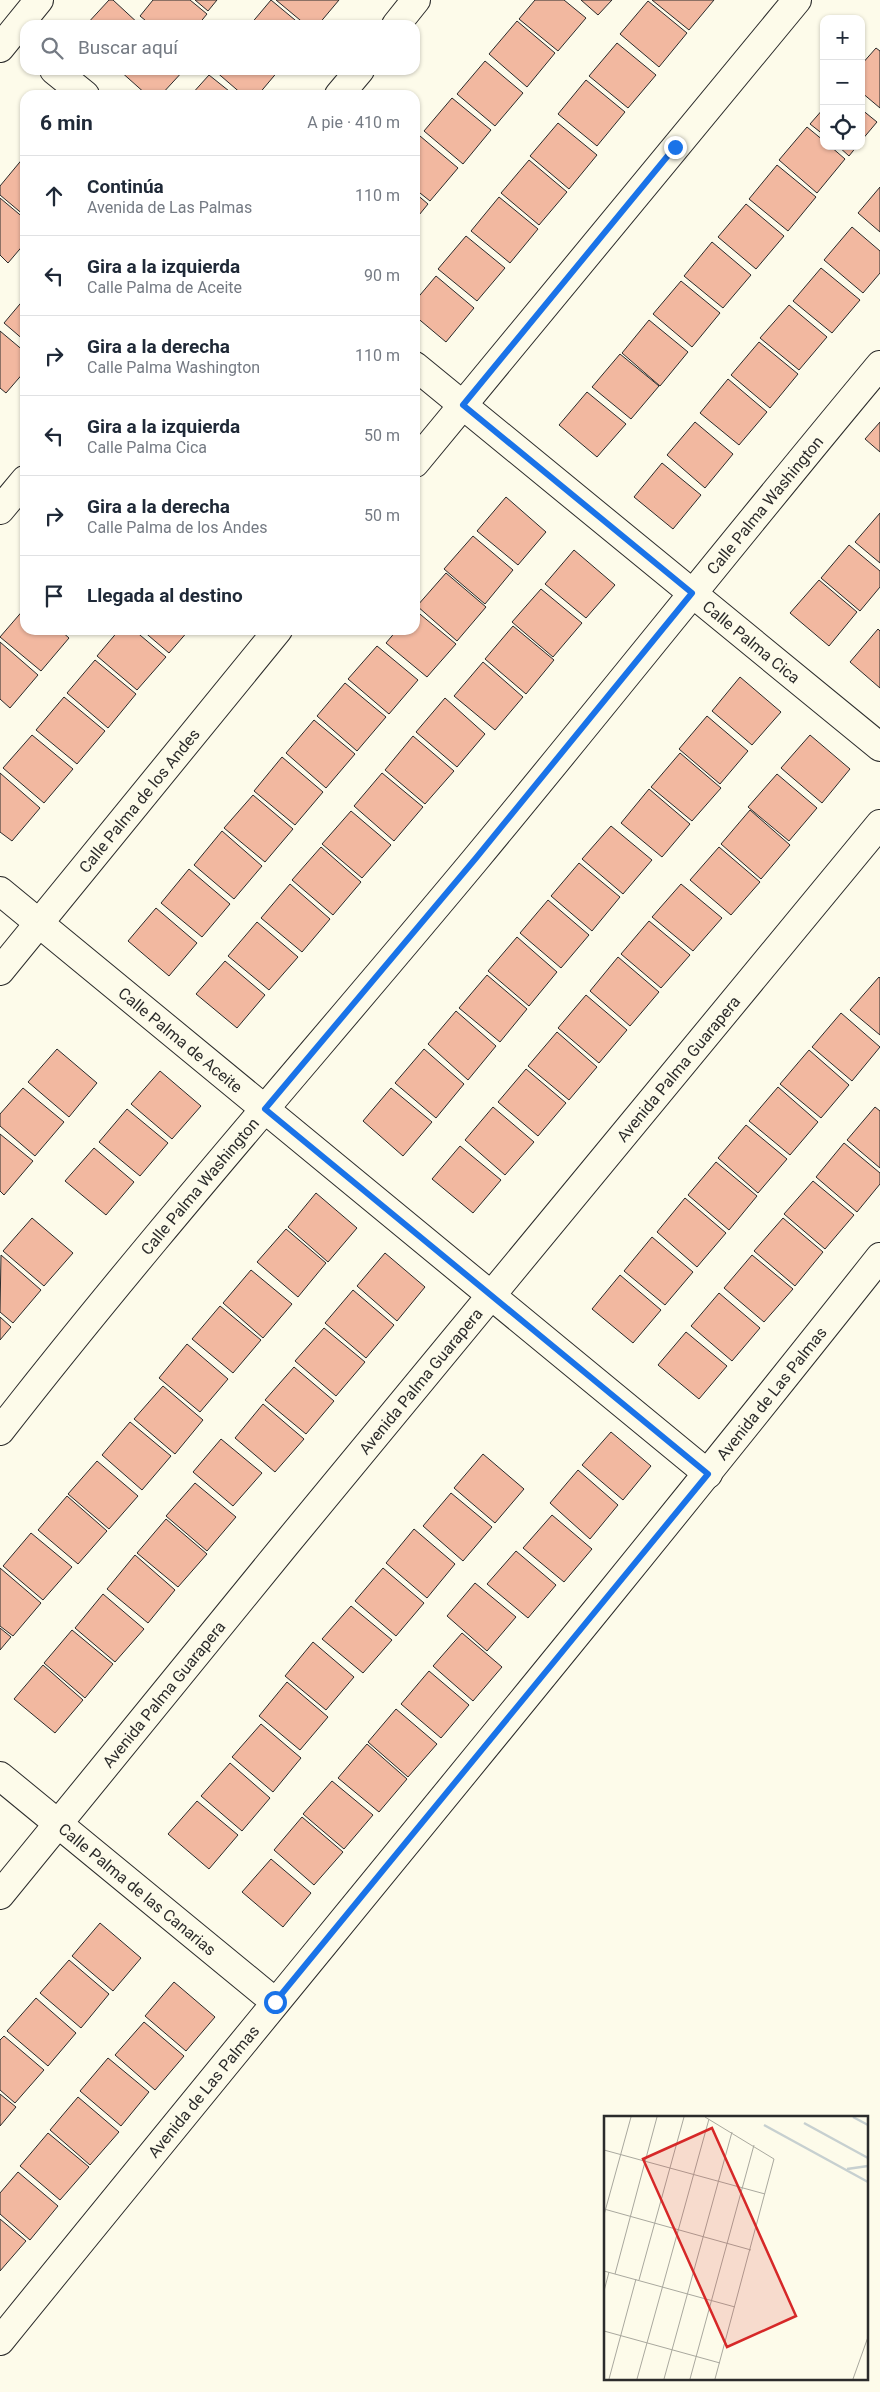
<!DOCTYPE html>
<html lang="es">
<head>
<meta charset="utf-8">
<style>
  body { margin:0; font-family:Roboto,sans-serif; background:#f2f2f3; color:#1f2937 }
  .controls { position:absolute; right:15px; top:15px; display:grid; overflow:hidden; border-radius:10px; box-shadow:0 1px 4px #0004 }
  .controls button { width:45px; height:45px; display:grid; place-items:center; padding:0; border:0; border-bottom:1px solid #e0e1e3; background:#fff; color:#1f2937; font:25px sans-serif }
  .stop { position:absolute; width:15px; height:15px; margin:-11px; border:4px solid #1a73e8; border-radius:50%; background:#fff }
  .stop.end { background:#1a73e8; border-color:#fff; box-shadow:0 1px 5px #0008 }
  .list { margin:0; padding:0; list-style:none }
  h2 { display:flex; justify-content:space-between; align-items:center; height:65px; margin:0; padding:0 20px; font-size:21px }
  h2 small { font-size:16px; font-weight:400; color:#747a83 }
  .list li { display:grid; grid-template-columns:32px 1fr auto; gap:15px; align-items:center; box-sizing:border-box; height:80px; padding:0 20px; border-top:1px solid #e0e1e3 }
  .list b { display:block; font-size:19px; white-space:nowrap }
  .list p { margin:0; font-size:16px; white-space:nowrap; color:#747a83 }
  .list em { font-size:16px; font-style:normal; color:#747a83 }
  .icon { flex:none; width:28px; height:28px; fill:none; stroke:currentColor; stroke-width:2; stroke-linecap:round; stroke-linejoin:round }
  .map { position:relative; flex:none; width:880px; height:2392px; overflow:hidden }
  .search { position:absolute; background:#fff; box-shadow:0 1px 4px #0004; left:20px; top:20px; width:400px; height:55px; display:flex; align-items:center; gap:12px; box-sizing:border-box; padding:0 18px; border-radius:15px; color:#747a83; font-size:19px }
  .panel { position:absolute; background:#fff; box-shadow:0 1px 4px #0004; left:20px; top:90px; width:400px; height:545px; border-radius:15px }
  .map>svg:first-child { display:block }
  .building { fill:#f2b8a0; stroke:#2b2b2b }
  .lines { fill:none; stroke-linecap:round; stroke-linejoin:round }
  .street-casing { stroke:#2b2b2b; stroke-width:30 }
  .street { stroke:#fdfbea; stroke-width:28 }
  .route { stroke:#1a73e8; stroke-width:6 }
  .labels { text-anchor:middle; stroke-width:4; stroke-linejoin:round; paint-order:stroke }
  .street-label { font-size:16px; fill:#2b2b2b; stroke:#fdfbea }
  .inset-river { fill:none; stroke:#c7d0d0; stroke-width:2.5 }
  .inset-road { fill:none; stroke:#a9a89e; stroke-width:1 }
  .view { fill:#d62828; fill-opacity:0.15; stroke:#d62828; stroke-width:2.5 }
  .inset-edge { fill:none; stroke:#2b2b2b; stroke-width:2.5 }
</style>
</head>
<body>
<div class="map">
<svg width="880" height="2392" viewBox="0 0 880 2392">
  <rect width="100%" height="100%" fill="#fdfbea"/>
  <!-- building -->
  <path class="building" d="M109,0H113L140,25H86Z
    M153,0H190L207,14L198,25H151L140,16Z
    M195,0H217L208,11Z
    M271,0L301,25H250Z
    M276,0H339L318,25H306Z
    M535,0H564L586,18L558,51L519,19Z
    M581,0H612L598,15Z
    M652,0H714L689,30Z
    M648,1L687,33L659,67L620,34Z
    M517,21L555,53L527,87L489,54Z
    M617,43L656,75L628,108L589,76Z
    M876,48L880,51V108L861,92V65Z
    M485,61L523,93L495,126L457,94Z
    M119,70H184L161,95H147Z
    M214,70H279L258,95H243Z
    M209,75L234,95H191Z
    M586,80L625,112L597,146L558,114Z
    M452,98L491,130L463,164L424,131Z
    M824,108V135L810,124Z
    M861,109L877,122L861,141Z
    M558,123L597,155L569,189L530,156Z
    M807,127L824,141V146H830L845,159L817,193L779,160Z
    M420,136L458,168L430,201L415,189V142Z
    M838,146H857L849,156Z
    M24,157L25,159V216L0,195V186Z
    M529,160L567,192L539,225L501,193Z
    M777,165L816,197L788,231L749,199Z
    M880,187V232L858,213Z
    M415,193L428,204L415,220Z
    M499,197L538,229L510,263L471,231Z
    M0,198L25,219V243L8,263L0,255Z
    M746,204L784,236L756,269L718,237Z
    M852,227L880,251V273L863,293L824,260Z
    M466,236L505,268L477,301L438,269Z
    M712,242L751,275L723,308L684,276Z
    M821,268L860,300L832,333L793,301Z
    M436,276L474,308L446,342L415,316V301Z
    M681,281L720,313L692,347L653,314Z
    M25,298V341L4,323Z
    M789,305L827,337L799,370L760,338Z
    M649,320L688,352L660,386L622,353Z
    M0,331L25,352V371L6,393L0,388Z
    M759,342L798,374L770,408L731,375Z
    M620,354L659,386L631,419L592,387Z
    M728,379L767,412L739,445L700,413Z
    M587,392L626,424L597,457L559,425Z
    M695,422L733,454L705,488L667,455Z
    M880,422V452L865,439Z
    M662,463L701,495L673,529L634,497Z
    M506,497L546,532L518,565L477,531Z
    M880,513V563L855,542Z
    M473,536L513,570L485,604L444,569Z
    M849,545L880,571V587L860,611L821,578Z
    M574,550L615,585L586,618L545,584Z
    M446,573L486,607L457,641L417,606Z
    M819,580L857,612L829,646L790,613Z
    M541,589L582,623L553,657L512,622Z
    M25,608V630H60L69,638L41,671L0,637Z
    M415,610L456,644L427,677L386,643L397,630H415Z
    M513,626L554,660L526,694L485,659Z
    M878,629L880,631V688L850,662Z
    M119,630H134L166,657L137,690L97,656Z
    M142,630H189L169,653Z
    M0,642L38,675L10,708L0,699Z
    M377,646L418,680L389,714L348,679Z
    M95,660L136,694L108,728L67,693Z
    M483,662L523,697L495,730L454,696Z
    M740,677L781,712L752,745L712,711Z
    M345,683L386,717L357,751L317,716Z
    M64,697L105,731L77,764L36,730Z
    M445,698L485,734L457,767L416,732Z
    M707,716L748,751L720,784L679,749Z
    M314,720L355,754L326,788L286,753Z
    M32,735L73,769L44,803L3,768Z
    M810,735L850,769L822,803L781,768Z
    M413,736L454,771L425,804L385,770Z
    M680,753L721,788L692,821L651,787Z
    M282,757L323,792L295,825L254,791Z
    M0,773L40,808L12,841L0,832Z
    M382,773L423,807L394,841L354,806Z
    M777,774L817,808L789,841L748,807Z
    M649,789L690,824L662,857L621,823Z
    M253,795L293,829L265,862L224,828Z
    M750,810L790,845L761,879L721,844Z
    M351,811L391,845L362,878L322,844Z
    M611,826L652,860L623,894L582,859Z
    M222,831L262,866L234,899L194,865Z
    M321,847L361,882L333,915L292,880Z
    M719,847L760,882L731,915L690,880Z
    M579,863L620,897L592,931L551,896Z
    M189,869L230,904L202,937L161,903Z
    M290,884L330,919L302,952L261,918Z
    M681,884L722,918L693,951L652,917Z
    M548,900L589,935L561,968L520,933Z
    M156,908L197,943L169,976L128,941Z
    M649,921L690,955L661,988L621,954Z
    M257,922L298,957L269,990L228,956Z
    M517,937L557,972L529,1006L488,971Z
    M618,957L659,992L630,1026L590,991Z
    M225,961L265,995L237,1028L196,994Z
    M487,975L527,1009L500,1042L459,1008Z
    M879,977L880,978V1035L850,1010Z
    M586,995L627,1030L599,1063L558,1028Z
    M456,1011L496,1046L468,1080L428,1044Z
    M841,1013L880,1047L852,1081L812,1047Z
    M557,1032L597,1067L569,1100L528,1066Z
    M57,1049L97,1083L69,1117L28,1082Z
    M424,1049L464,1084L436,1118L395,1083Z
    M809,1050L849,1085L821,1118L780,1084Z
    M526,1069L566,1103L538,1136L498,1102Z
    M160,1071L201,1106L172,1139L131,1104Z
    M778,1087L818,1122L790,1155L749,1121Z
    M23,1088L64,1122L35,1156L0,1126V1114Z
    M391,1088L432,1122L403,1156L363,1121Z
    M493,1107L534,1142L505,1175L465,1140Z
    M875,1107L880,1111V1168L847,1140Z
    M127,1109L168,1143L140,1176L99,1142Z
    M746,1125L787,1159L758,1193L718,1158Z
    M0,1134L33,1161L4,1195L0,1191Z
    M844,1143L880,1173V1184L857,1212L816,1177Z
    M460,1146L501,1180L473,1213L432,1179Z
    M94,1148L134,1182L106,1215L65,1181Z
    M716,1162L757,1196L729,1230L688,1195Z
    M813,1181L854,1215L825,1249L784,1214Z
    M316,1193L357,1228L328,1262L288,1227Z
    M685,1198L726,1233L697,1267L657,1232Z
    M32,1218L73,1253L44,1286L3,1251Z
    M783,1218L823,1252L795,1286L754,1251Z
    M286,1229L326,1263L298,1297L257,1262Z
    M652,1237L693,1272L665,1305L624,1271Z
    M385,1253L425,1287L397,1321L357,1286Z
    M1,1255L41,1290L13,1323L0,1312Z
    M752,1255L793,1289L764,1322L724,1288Z
    M251,1270L292,1304L263,1338L223,1303Z
    M620,1275L661,1310L633,1343L592,1309Z
    M353,1290L394,1325L366,1358L325,1323Z
    M719,1293L760,1328L732,1361L691,1326Z
    M220,1306L261,1340L233,1373L192,1339Z
    M0,1317L11,1327L0,1340Z
    M324,1328L365,1362L336,1396L295,1361Z
    M686,1332L727,1366L699,1399L658,1365Z
    M187,1344L228,1379L200,1412L159,1378Z
    M294,1367L334,1401L306,1434L265,1400Z
    M163,1386L203,1420L175,1454L134,1419Z
    M263,1404L304,1439L275,1472L235,1438Z
    M130,1422L171,1456L142,1490L102,1455Z
    M611,1432L651,1466L623,1500L582,1465Z
    M221,1439L262,1473L233,1506L193,1472Z
    M483,1454L524,1489L495,1523L454,1488Z
    M97,1461L138,1496L109,1529L68,1494Z
    M578,1470L618,1505L590,1539L550,1503Z
    M195,1483L236,1517L207,1551L166,1516Z
    M451,1493L492,1527L463,1561L423,1526Z
    M67,1496L107,1531L78,1564L38,1530Z
    M552,1515L592,1549L564,1582L523,1548Z
    M166,1519L207,1554L178,1587L137,1553Z
    M414,1529L455,1564L427,1598L386,1563Z
    M31,1533L72,1567L43,1600L3,1566Z
    M516,1551L556,1585L528,1618L487,1584Z
    M135,1555L175,1590L148,1623L107,1589Z
    M0,1568L41,1603L13,1636L0,1626Z
    M383,1568L424,1603L396,1636L355,1601Z
    M475,1583L516,1617L487,1651L447,1616Z
    M103,1594L144,1629L115,1662L75,1628Z
    M351,1606L392,1640L363,1673L322,1639Z
    M0,1628L11,1637L0,1650Z
    M72,1630L113,1664L85,1698L44,1663Z
    M462,1633L502,1667L473,1701L433,1666Z
    M313,1642L354,1677L326,1710L285,1676Z
    M43,1665L83,1700L55,1733L14,1699Z
    M429,1671L469,1705L441,1738L401,1704Z
    M287,1682L328,1717L300,1750L259,1716Z
    M396,1709L437,1744L408,1777L368,1742Z
    M261,1724L301,1758L273,1792L232,1757Z
    M367,1744L407,1779L379,1812L338,1778Z
    M230,1763L270,1798L242,1831L201,1796Z
    M332,1781L373,1815L344,1849L303,1814Z
    M197,1801L238,1835L209,1869L168,1834Z
    M302,1817L343,1852L314,1885L274,1850Z
    M271,1859L311,1893L283,1927L242,1892Z
    M100,1923L141,1958L113,1991L72,1956Z
    M69,1960L109,1994L81,2028L40,1993Z
    M174,1982L215,2017L186,2051L145,2016Z
    M36,1998L76,2033L48,2066L7,2031Z
    M144,2022L184,2056L155,2090L115,2055Z
    M4,2036L44,2070L15,2103L0,2090V2040Z
    M108,2058L149,2092L121,2126L80,2091Z
    M0,2094L16,2107L0,2126Z
    M78,2097L119,2132L90,2165L50,2130Z
    M48,2133L89,2167L60,2200L20,2166Z
    M18,2172L58,2206L30,2240L0,2214V2193Z
    M0,2219L26,2241L0,2271Z"/>
  <g class="lines">
    <defs>
      <g id="street">
        <path d="M396,25L416,0"/>
        <path d="M0,48L39,0"/>
        <path d="M54,70L85,95"/>
        <path d="M339,95L360,70"/>
        <path id="s1" d="M415,366L880,747"/>
        <path d="M415,463L797,0"/>
        <path d="M0,510L25,480"/>
        <path id="s2" d="M0,891L708,1474"/>
        <path id="s3" d="M0,971L278,630"/>
        <path id="s4" d="M0,1431C152,1236 317,1050 475,860C611,696 743,529 880,365"/>
        <path id="s5" d="M0,1776L275,2002"/>
        <path id="s6" d="M0,1895L286,1544L880,824"/>
        <path id="s7" d="M0,2341C293,1979 591,1622 880,1257"/>
      </g>
    </defs>
    <!-- street casing -->
    <use href="#street" class="street-casing"/>
    <!-- street -->
    <use href="#street" class="street"/>
  </g>
  <g class="lines">
    <!-- route -->
    <path class="route" d="M275,2002L708,1474L265,1109L476,858L692,593L463,405L675,147"/>
  </g>
  <g class="labels">
    <!-- street labels -->
    <g class="street-label">
      <text dy="6" stroke="none"><textPath href="#s4" startOffset="1201">Calle Palma Washington</textPath></text>
      <text dy="6" stroke="none"><textPath href="#s1" startOffset="435">Calle Palma Cica</textPath></text>
      <text dy="6" stroke="none"><textPath href="#s3" startOffset="220">Calle Palma de los Andes</textPath></text>
      <text dy="6" stroke="none"><textPath href="#s2" startOffset="234">Calle Palma de Aceite</textPath></text>
      <text dy="6" stroke="none"><textPath href="#s6" startOffset="1069">Avenida Palma Guarapera</textPath></text>
      <text dy="6" stroke="none"><textPath href="#s4" startOffset="316">Calle Palma Washington</textPath></text>
      <text dy="6" stroke="none"><textPath href="#s6" startOffset="664">Avenida Palma Guarapera</textPath></text>
      <text dy="6" stroke="none"><textPath href="#s7" startOffset="1222">Avenida de Las Palmas</textPath></text>
      <text dy="6" stroke="none"><textPath href="#s6" startOffset="259">Avenida Palma Guarapera</textPath></text>
      <text dy="6" stroke="none"><textPath href="#s5" startOffset="178">Calle Palma de las Canarias</textPath></text>
      <text dy="6" stroke="none"><textPath href="#s7" startOffset="322">Avenida de Las Palmas</textPath></text>
    </g>
  </g>
  <!-- overview -->
  <g transform="translate(604 2116)">
    <rect width="264" height="264" fill="#fdfbea"/>
    <path class="inset-river" d="M249,1L264,9M200,7L264,42M160,9L264,66M243,53L264,50"/>
    <path class="inset-road" d="M101,1L170,43L111,263M0,34L161,78M0,93L147,134M0,99L27,1M0,155L131,191M11,158L53,1M35,164L80,1M0,175L5,156M0,215L116,247M5,263L32,163M33,263L105,3M60,263L128,16M86,263L150,29M249,263L264,221"/>
    <path class="view" d="M108,12L192,200L123,231L39,43Z"/>
    <rect width="264" height="264" class="inset-edge"/>
  </g>
</svg>
<div class="controls">
<button>+</button>
<button>−</button>
<button><svg class="icon" aria-label="locate" viewBox="0 0 24 24"><circle cx="12" cy="12" r="6"/><path d="M12 2v4M12 18v4M2 12h4M18 12h4"/></svg></button>
</div>
<div class="stop" style="left:275px;top:2002px"></div>
<div class="stop end" style="left:675px;top:147px"></div>
<div class="search"><svg class="icon" aria-label="search" viewBox="0 0 24 24"><circle cx="10" cy="10" r="6"/><path d="M15 15l6 6"/></svg>Buscar aquí</div>
<section class="panel">
<h2>6 min<small>A pie · 410 m</small></h2>
<ul class="list">
<li><svg class="icon" aria-label="ahead" viewBox="0 0 24 24"><path d="M12 20V5M6 11l6-6 6 6"/></svg><div><b>Continúa</b><p>Avenida de Las Palmas</p></div><em>110 m</em></li>
<li><svg class="icon" aria-label="left" viewBox="0 0 24 24"><path d="M17 20v-9H6M10 6l-5 5 5 5"/></svg><div><b>Gira a la izquierda</b><p>Calle Palma de Aceite</p></div><em>90 m</em></li>
<li><svg class="icon" aria-label="right" viewBox="0 0 24 24"><path d="M7 20v-9h11M14 6l5 5-5 5"/></svg><div><b>Gira a la derecha</b><p>Calle Palma Washington</p></div><em>110 m</em></li>
<li><svg class="icon" aria-label="left" viewBox="0 0 24 24"><path d="M17 20v-9H6M10 6l-5 5 5 5"/></svg><div><b>Gira a la izquierda</b><p>Calle Palma Cica</p></div><em>50 m</em></li>
<li><svg class="icon" aria-label="right" viewBox="0 0 24 24"><path d="M7 20v-9h11M14 6l5 5-5 5"/></svg><div><b>Gira a la derecha</b><p>Calle Palma de los Andes</p></div><em>50 m</em></li>
<li><svg class="icon" aria-label="arrive" viewBox="0 0 24 24"><path d="M6 21V4h12l-3 4 3 4H6"/></svg><div><b>Llegada al destino</b></div></li>
</ul>
</section>
</div>
</body>
</html>
